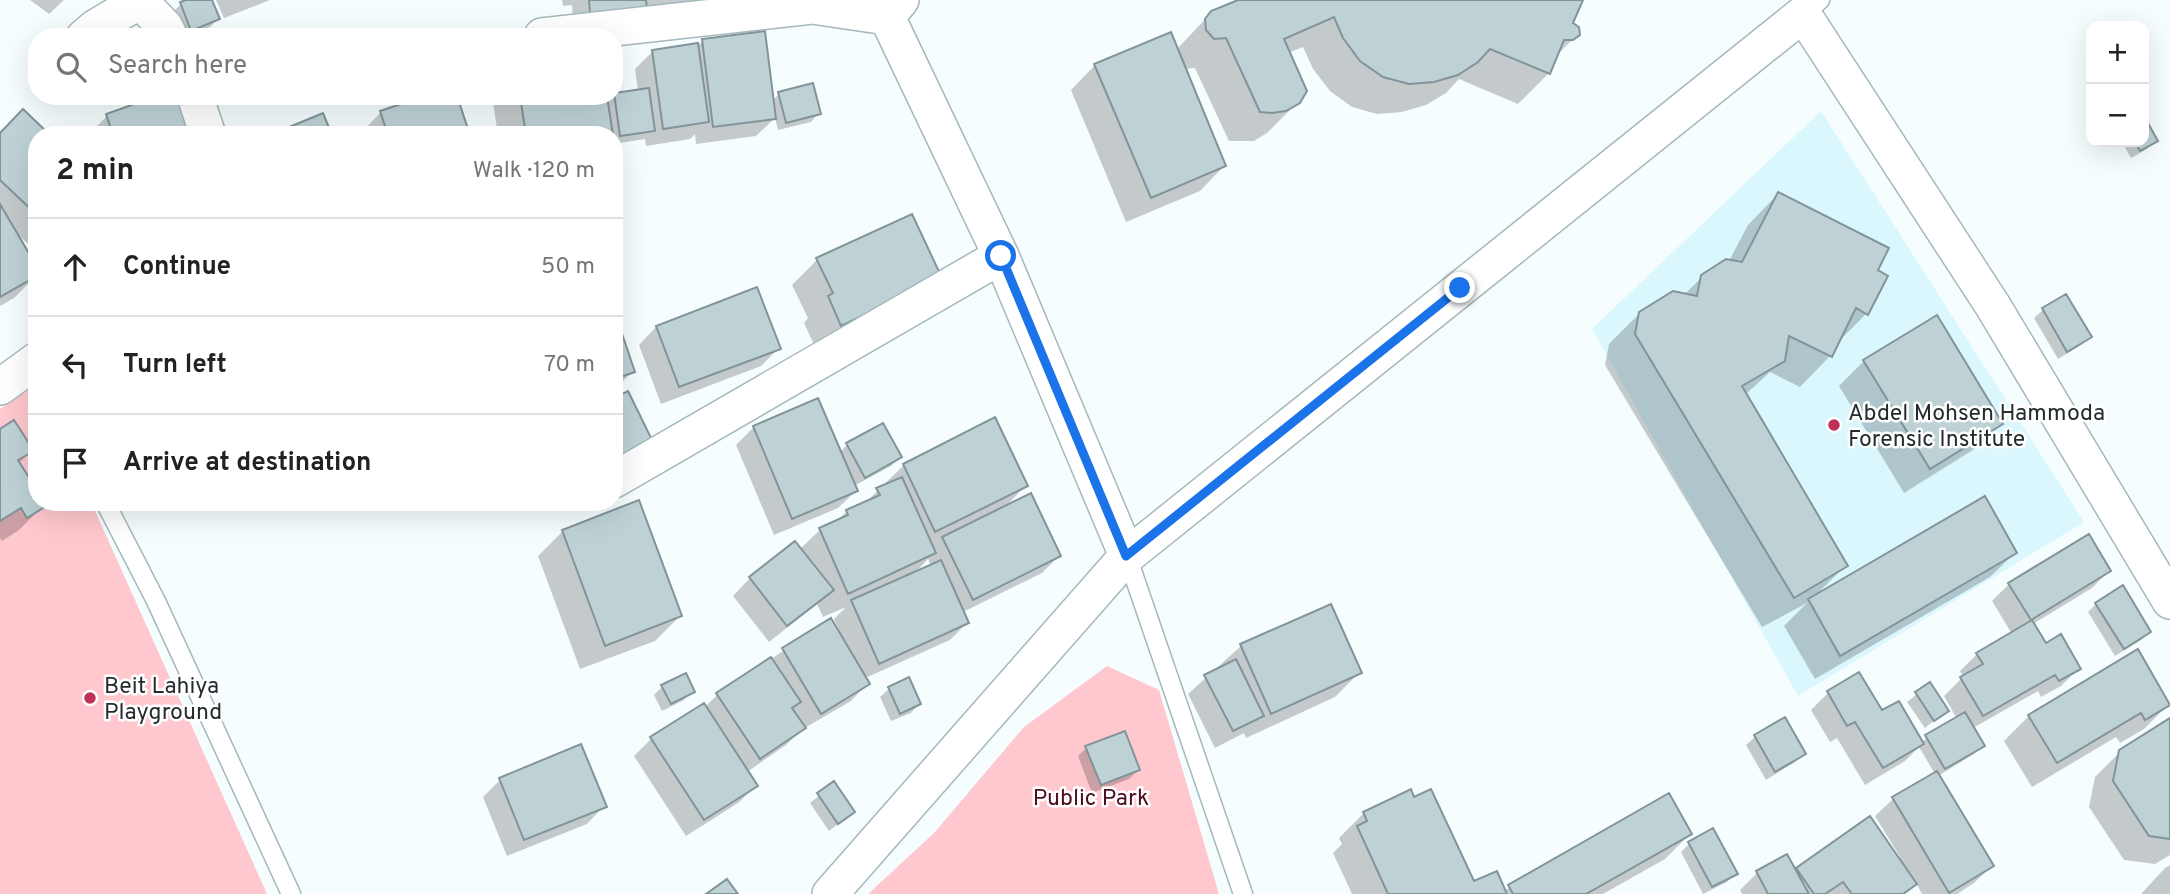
<!DOCTYPE html>
<html lang="en">
<head>
<meta charset="utf-8">
<style>
  body { margin:0; font-family:Overpass,sans-serif; background:#f6f6f6; color:#222 }
  .controls { position:absolute; right:21px; top:21px; display:grid; overflow:hidden; border-radius:14px; box-shadow:0 7px 28px #0002 }
  .controls button { width:63px; height:63px; display:grid; place-items:center; padding:0; border:0; border-bottom:2px solid #e0e0e0; background:#fff; color:#222; font:35px sans-serif }
  .stop { position:absolute; width:21px; height:21px; margin:-16px; border:5px solid #1a73e8; border-radius:50%; background:#fff }
  .stop.end { background:#1a73e8; border-color:#fff; box-shadow:0 2px 7px #0008 }
  .list { margin:0; padding:0; list-style:none }
  h2 { display:flex; justify-content:space-between; align-items:center; height:91px; margin:0; padding:0 28px; font-size:30px }
  h2 small { font-size:23px; font-weight:400; color:#767676 }
  .list li { display:grid; grid-template-columns:46px 1fr auto; gap:21px; align-items:center; box-sizing:border-box; height:98px; padding:0 28px; border-top:2px solid #e0e0e0 }
  .list b { display:block; font-size:26px; white-space:nowrap }
  .list em { font-size:23px; font-style:normal; color:#767676 }
  .icon { flex:none; width:38px; height:38px; fill:none; stroke:currentColor; stroke-width:2; stroke-linecap:round; stroke-linejoin:round }
  .map { position:relative; flex:none; width:2170px; height:894px; overflow:hidden }
  .search { position:absolute; background:#fff; box-shadow:0 7px 28px #0002; left:28px; top:28px; width:595px; height:77px; display:flex; align-items:center; gap:18px; box-sizing:border-box; padding:0 24px; border-radius:28px; color:#767676; font-size:26px }
  .panel { position:absolute; background:#fff; box-shadow:0 7px 28px #0002; left:28px; top:126px; width:595px; height:385px; border-radius:28px }
  .map>svg:first-child { display:block }
  .built { fill:#daf7fe }
  .green { fill:#fec8ce }
  .shadow { fill:#0003; fill-rule:evenodd }
  .building { fill:#bed2d6; stroke:#829499; stroke-width:2 }
  .lines { fill:none; stroke-linecap:round; stroke-linejoin:round }
  .lane-casing { stroke:#a5b8bc; stroke-width:21 }
  .street-casing { stroke:#a5b8bc; stroke-width:38 }
  .lane { stroke:#fff; stroke-width:18 }
  .street { stroke:#fff; stroke-width:35 }
  .route { stroke:#1a73e8; stroke-width:9 }
  .poi-dot { fill:#c13157; stroke:#fff; stroke-width:2.5 }
  .labels { text-anchor:middle; stroke-width:5; stroke-linejoin:round; paint-order:stroke }
  .poi-label { font-size:23px; fill:#242c2e; stroke:#fff; text-anchor:start }
  .park-label { font-size:23px; fill:#4e0d1e; stroke:#fff }
</style>
</head>
<body>
<div class="map">
<svg width="2170" height="894" viewBox="0 0 2170 894">
  <rect width="100%" height="100%" fill="#f5fdff"/>
  <!-- built -->
  <path class="built" d="M1821,111L2084,522L1798,696L1592,329Z"/>
  <!-- green -->
  <path class="green" d="M37,384V502H91L267,894H0V409Z
    M1107,666L1159,690L1219,894H868L934,833L1024,727Z"/>
  <!-- shadow -->
  <path class="shadow" d="M30,0H64L49,14Z
    M191,0H211L218,19L210,27L186,37L172,13L181,4Z
    M216,0H270L224,18Z
    M562,0H728L574,37L572,5L563,6Z
    M1242,0H1581L1571,24L1578,34L1555,57L1549,73L1518,104L1459,79L1446,93L1426,105L1402,112L1377,114L1352,107L1330,91L1313,69L1303,47L1288,53L1298,102L1267,133L1254,141H1229L1195,68L1184,69L1224,166L1200,191L1126,222L1071,90L1095,65L1176,50L1212,12Z
    M703,41L772,101L779,94L819,113L811,122L778,130L775,118L756,136L696,144L695,134L690,139L646,146L645,139L614,144V135H498L492,96H605L606,104L615,95L638,91L635,69L653,51L696,47Z
    M381,112L468,135H365L364,130Z
    M107,116L191,135H88Z
    M2144,120L2156,140L2147,149L2131,158L2122,142H2144Z
    M0,135H37V252L15,232L37,275L14,298L0,306Z
    M1778,194L1876,271L1867,313L1836,344L1830,356L1800,387L1770,372L1745,395L1846,565L1817,594L2015,553L1990,577L1815,679L1784,626L1807,603L1762,627L1605,365L1609,344L1640,313L1684,295L1702,277L1729,261L1748,225Z
    M817,260L940,278L816,349L804,323L808,318L792,285Z
    M2065,296L2090,337L2081,345L2058,359L2034,318L2043,310Z
    M614,316L633,371L614,390Z
    M656,327L779,348L761,366L661,404L639,345Z
    M1864,361L2001,424L1976,448L1904,493L1839,386Z
    M818,400L839,453L847,445L900,457L891,466L854,486L856,491L838,508L774,535L736,445L754,427Z
    M994,420L1026,485L1005,507L1059,556L1042,573L963,612L967,623L950,640L865,678L868,683L851,701L803,729L786,745L747,772L756,786L738,803L686,836L634,756L651,739L703,705L705,707L718,694L830,620L837,632L839,630L834,619L846,607L823,617L817,604L769,642L733,596L750,578L795,543L800,549L820,530L836,522L847,511L864,504L904,465ZM928,559L931,566L914,574Z
    M0,431L31,451L18,464L37,502L44,505L19,530L2,541L0,538Z
    M563,531L680,616L655,641L580,669L538,556Z
    M2109,571L2092,588L2033,624L2045,645L2079,668L2061,686L2041,697L2038,691L1973,728L1983,745L1974,754L1938,776L1992,866L1974,883L1957,894H1922L1916,883L1905,894H1742L1740,890L1757,873L1795,872L1797,869L1900,857L1875,816L1893,799L1935,774L1919,747L1905,761L1865,785L1837,738L1830,742L1811,710L1828,693L1881,713L1921,742L1957,719L1944,696L1963,677L1960,671L1977,654L2012,634L1992,601L2009,584Z
    M2096,604L2149,632L2141,640L2115,656L2088,612Z
    M1330,606L1360,672L1335,697L1246,738L1244,733L1215,748L1188,694L1241,646Z
    M908,680L919,704L911,713L891,721L880,697L889,689Z
    M1930,684L1947,710L1925,728L1907,702Z
    M662,687L692,692L684,700L662,711L654,695Z
    M2169,704L2144,729L2120,743L2116,737L2032,787L2004,741L2029,716Z
    M1784,720L1804,754L1795,762L1766,780L1746,745L1755,737Z
    M2170,720V855L2155,864L2124,860L2089,807L2095,777L2120,752Z
    M1086,748L1138,770L1129,779L1092,793L1078,756Z
    M500,780L604,806L587,824L507,856L483,797Z
    M834,784L853,812L829,831L810,803Z
    M1669,796L1690,834L1665,859L1603,894H1352L1333,853L1342,844L1339,838L1364,813L1473,884L1504,891Z
    M1689,844L1736,873L1727,882L1703,894L1681,852Z
    M2170,865V894H2141L2165,868Z"/>
  <!-- building -->
  <path class="building" d="M186,0H212L220,19L191,31L180,2Z
    M589,0H646L648,19L591,24Z
    M1238,0H1583L1573,23L1579,27L1580,35L1573,40H1564L1550,74L1490,49L1478,62L1458,75L1434,82L1409,84L1383,77L1360,61L1343,38L1334,17L1284,39L1307,91L1300,103L1286,111L1272,113L1260,112L1226,38L1214,39L1206,30L1205,19L1211,11Z
    M765,31L776,119L713,127L702,39Z
    M1171,32L1226,166L1151,198L1094,64Z
    M698,43L709,122L663,129L652,50Z
    M813,83L821,114L786,123L778,92Z
    M649,88L655,131L620,136L614,93Z
    M157,96H179L192,135H113L106,114Z
    M425,96H457L470,135H388L380,111Z
    M520,96H607L613,135H526Z
    M23,109L50,135H37V215L0,180V133Z
    M323,113L332,135H270Z
    M2144,116L2158,141L2140,151L2135,142H2144Z
    M1778,192L1889,248L1878,270L1888,276L1868,315L1856,308L1832,357L1789,336L1785,361L1742,386L1848,566L1794,598L1635,334L1639,312L1673,291L1697,296L1701,275L1726,259L1742,262Z
    M0,204L37,267V276L0,297Z
    M912,214L942,278L841,326L828,296L833,293L816,258Z
    M757,287L781,349L679,387L656,326Z
    M2066,294L2092,337L2067,352L2042,308Z
    M614,310L635,372L614,379Z
    M1937,315L2003,424L1930,469L1863,360Z
    M628,391L653,442L614,460V398Z
    M818,398L858,491L792,519L753,426Z
    M995,417L1028,486L935,532L903,464Z
    M14,420L34,451L18,460L37,490V502H44L46,506L27,518L21,508L0,521V429Z
    M883,423L902,457L865,478L846,443Z
    M902,477L936,553L848,594L819,528L848,515L846,510L880,495L876,488Z
    M1031,493L1061,556L973,600L942,537Z
    M1985,496L2017,553L1840,656L1808,599Z
    M639,500L682,616L605,646L562,530Z
    M2089,534L2111,571L2031,620L2008,583Z
    M795,541L834,590L787,626L749,577Z
    M941,560L969,623L879,664L851,600Z
    M2123,585L2151,632L2124,649L2095,603Z
    M1331,604L1362,673L1271,714L1240,644Z
    M831,618L870,684L821,714L782,648Z
    M2032,620L2046,643L2061,634L2081,669L2059,681L2055,675L1983,716L1960,677L1983,664L1976,653Z
    M2138,649L2170,705L2145,720L2141,713L2057,763L2028,715Z
    M771,657L801,702L792,708L806,728L760,759L716,693Z
    M1236,659L1264,716L1233,731L1204,675Z
    M1859,672L1882,710L1899,701L1924,744L1883,768L1855,722L1847,726L1827,691Z
    M686,673L695,692L671,704L661,685Z
    M909,677L921,704L900,714L888,687Z
    M1930,682L1949,711L1934,721L1915,692Z
    M704,703L758,786L704,820L650,737Z
    M1965,712L1985,746L1945,769L1925,735Z
    M1785,717L1806,754L1775,772L1754,735Z
    M2170,718V839L2149,836L2113,781L2119,750Z
    M1125,731L1140,770L1101,785L1085,746Z
    M581,744L607,807L524,840L499,778Z
    M1937,771L1994,866L1949,893L1892,797Z
    M834,781L855,812L838,824L817,793Z
    M1411,789L1414,797L1431,789L1474,881L1497,871L1507,894H1388L1357,826L1367,821L1363,812Z
    M1669,793L1692,834L1586,894H1513L1508,885Z
    M1870,816L1917,884L1903,894H1852L1843,882L1825,894H1814L1796,868Z
    M1713,828L1738,874L1712,887L1688,842Z
    M1787,854L1809,894H1768L1756,871Z
    M727,879L738,894H706Z"/>
  <g class="lines">
    <defs>
      <path id="lane" d="M1803,14L1820,0
        M105,502L156,601L291,894
        M1127,556L1243,894"/>
      <path id="street" d="M901,0L887,17L1001,256L1127,556
        M542,36L812,6L887,17
        M84,37L96,27L140,1L165,27L170,37
        M195,96L208,135
        M0,387L37,360
        M614,480L1001,256
        M830,894L1127,556L1803,14L1993,306L2170,601"/>
    </defs>
    <!-- lane casing -->
    <use href="#lane" class="lane-casing"/>
    <!-- street casing -->
    <use href="#street" class="street-casing"/>
    <!-- lane -->
    <use href="#lane" class="lane"/>
    <!-- street -->
    <use href="#street" class="street"/>
  </g>
  <g class="lines">
    <!-- route -->
    <path class="route" d="M1001,256L1126,556L1460,288"/>
  </g>
  <!-- markers -->
  <g class="poi-dot">
    <circle cx="1834" cy="425" r="7"/>
    <circle cx="90" cy="698" r="7"/>
  </g>
  <g class="labels">
    <!-- poi labels -->
    <g class="poi-label">
      <text x="1848" y="420">Abdel Mohsen Hammoda<tspan x="1848" dy="26">Forensic Institute</tspan></text>
      <text x="104" y="693">Beit Lahiya<tspan x="104" dy="26">Playground</tspan></text>
    </g>
    <!-- park labels -->
    <g class="park-label">
      <text x="1091" y="805">Public Park</text>
    </g>
  </g>
</svg>
<div class="controls">
<button>+</button>
<button>−</button>
</div>
<div class="stop" style="left:1001px;top:256px"></div>
<div class="stop end" style="left:1460px;top:288px"></div>
<div class="search"><svg class="icon" aria-label="search" viewBox="0 0 24 24"><circle cx="10" cy="10" r="6"/><path d="M15 15l6 6"/></svg>Search here</div>
<section class="panel">
<h2>2 min<small>Walk · 120 m</small></h2>
<ul class="list">
<li><svg class="icon" aria-label="ahead" viewBox="0 0 24 24"><path d="M12 20V5M6 11l6-6 6 6"/></svg><div><b>Continue</b></div><em>50 m</em></li>
<li><svg class="icon" aria-label="left" viewBox="0 0 24 24"><path d="M17 20v-9H6M10 6l-5 5 5 5"/></svg><div><b>Turn left</b></div><em>70 m</em></li>
<li><svg class="icon" aria-label="arrive" viewBox="0 0 24 24"><path d="M6 21V4h12l-3 4 3 4H6"/></svg><div><b>Arrive at destination</b></div></li>
</ul>
</section>
</div>
</body>
</html>
